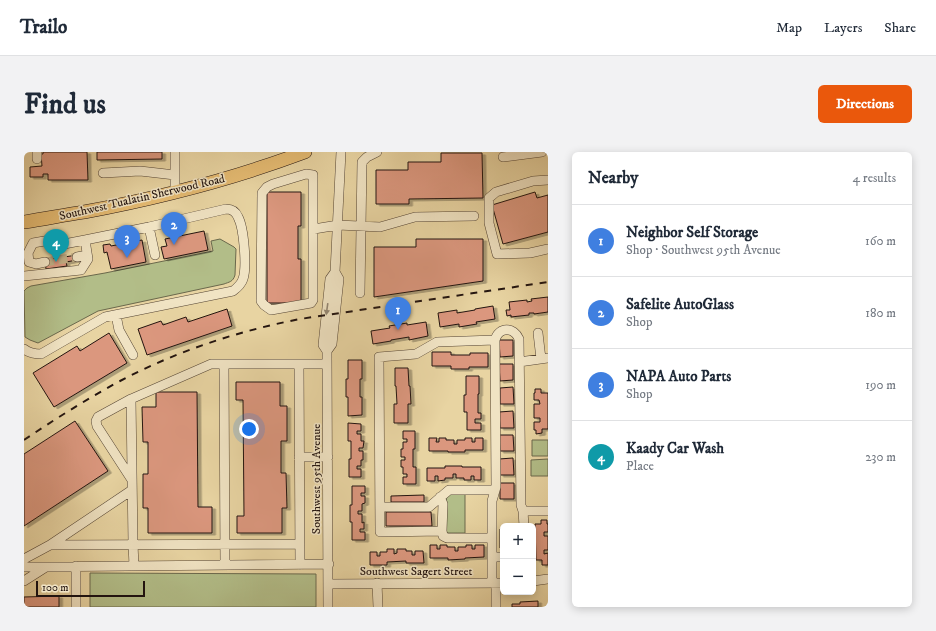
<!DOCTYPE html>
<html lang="en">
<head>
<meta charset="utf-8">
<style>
  body { margin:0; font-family:"IM FELL DW Pica",serif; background:#f2f2f3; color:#1f2937 }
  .controls { position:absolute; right:12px; bottom:12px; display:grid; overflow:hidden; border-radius:6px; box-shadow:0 2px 10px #0003 }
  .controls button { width:36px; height:36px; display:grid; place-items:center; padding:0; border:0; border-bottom:1px solid #e0e1e3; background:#fff; color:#1f2937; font:20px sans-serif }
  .scale { position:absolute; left:12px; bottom:10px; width:109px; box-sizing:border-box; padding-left:4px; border:2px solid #23140f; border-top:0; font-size:11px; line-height:14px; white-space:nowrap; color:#23140f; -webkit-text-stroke:3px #f0e3c3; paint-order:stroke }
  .you { position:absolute; left:225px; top:277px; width:14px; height:14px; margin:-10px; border:3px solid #fff; border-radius:50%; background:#1a73e8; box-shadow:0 0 0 6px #1a73e833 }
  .badge { display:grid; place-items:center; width:26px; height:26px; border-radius:50%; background:#ea580c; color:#fff; font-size:13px; font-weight:700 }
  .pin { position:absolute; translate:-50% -33px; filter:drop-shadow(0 1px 2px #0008) }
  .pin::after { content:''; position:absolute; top:21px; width:14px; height:12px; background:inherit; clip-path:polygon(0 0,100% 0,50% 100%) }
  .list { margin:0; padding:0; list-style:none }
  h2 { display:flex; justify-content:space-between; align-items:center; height:52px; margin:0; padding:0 16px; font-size:17px }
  h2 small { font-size:13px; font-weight:400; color:#747a83 }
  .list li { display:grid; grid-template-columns:26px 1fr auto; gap:12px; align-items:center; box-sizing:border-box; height:72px; padding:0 16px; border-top:1px solid #e0e1e3 }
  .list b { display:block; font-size:15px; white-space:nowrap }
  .list p { margin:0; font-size:13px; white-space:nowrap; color:#747a83 }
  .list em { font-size:13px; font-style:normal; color:#747a83 }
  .map { position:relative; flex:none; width:524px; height:455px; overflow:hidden; border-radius:6px }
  header { display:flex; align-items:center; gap:24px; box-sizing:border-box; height:56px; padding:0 20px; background:#fff; border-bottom:1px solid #e0e1e3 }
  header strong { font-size:19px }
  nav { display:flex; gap:22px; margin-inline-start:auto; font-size:14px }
  .intro { display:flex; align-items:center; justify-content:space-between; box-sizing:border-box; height:96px; padding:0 24px }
  h1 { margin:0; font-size:28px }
  .button { padding:10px 18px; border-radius:6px; background:#ea580c; color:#fff; font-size:14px; font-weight:700 }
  main { display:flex; gap:24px; padding:0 24px }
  aside { flex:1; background:#fff; border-radius:6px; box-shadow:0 2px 10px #0003 }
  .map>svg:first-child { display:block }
  .green { fill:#b2bd88; stroke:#6a684c }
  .building { fill:#db977e; stroke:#23140f; filter:url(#shadow) }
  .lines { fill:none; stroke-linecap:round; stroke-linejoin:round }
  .minor-tunnel { stroke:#c1ae85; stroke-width:9; stroke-dasharray:9 4.5; stroke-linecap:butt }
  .minor-casing { stroke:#544434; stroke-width:10 }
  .highway-casing { stroke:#23140f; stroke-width:14 }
  .minor { stroke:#f0e3c3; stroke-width:9 }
  .highway { stroke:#e4ba71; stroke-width:13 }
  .rail { stroke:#23140f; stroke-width:2; stroke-dasharray:7 7; stroke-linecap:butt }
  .oneway { fill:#948672 }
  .labels { text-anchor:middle; stroke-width:3; stroke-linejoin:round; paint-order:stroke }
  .street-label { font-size:12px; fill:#23140f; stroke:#f0e3c3 }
</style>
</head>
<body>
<header>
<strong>Trailo</strong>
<nav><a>Map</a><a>Layers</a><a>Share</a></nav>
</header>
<div class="intro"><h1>Find us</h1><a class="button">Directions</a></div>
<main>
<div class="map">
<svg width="524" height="455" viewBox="0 0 524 455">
  <defs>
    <filter id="shadow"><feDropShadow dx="3.5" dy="2" stdDeviation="0" flood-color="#0004"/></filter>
  </defs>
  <rect width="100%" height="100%" fill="#e8d4a2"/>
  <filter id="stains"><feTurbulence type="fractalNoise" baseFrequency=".005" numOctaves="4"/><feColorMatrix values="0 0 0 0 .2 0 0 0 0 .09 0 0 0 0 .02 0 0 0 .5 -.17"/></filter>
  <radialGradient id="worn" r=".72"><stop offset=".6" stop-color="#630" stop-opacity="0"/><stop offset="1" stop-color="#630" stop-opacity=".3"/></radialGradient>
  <!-- green -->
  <path class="green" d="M196,87L210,95L212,97L211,123C209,130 205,130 200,132L74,159L14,191L6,188L1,185L0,139L3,136L7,134L81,121L189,99L187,89Z
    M508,288H524V304H508Z
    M524,307V324H507V308Z
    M423,342H441V381H422V343Z
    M66,421L292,422V455H66Z"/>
  <!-- building -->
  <path class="building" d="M19,0H63L64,28H24V22H19V25H6V15L18,14L17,2H19Z
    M73,0H138V7L73,8Z
    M417,1H458L459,46L385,47V52H352V18H384V10H417Z
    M243,40H277V74H274V107H277V151H243Z
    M511,40L513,46L524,43V80L479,92L468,53Z
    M180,79L184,98L140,107L137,95L143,94L141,87Z
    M392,87H459V129L350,145V95H392Z
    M118,88L122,110L87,117L83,100L80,101L79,93L86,92L87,94Z
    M53,103V108L42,110L43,114L22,117L21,108Z
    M524,145V160L510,162V161H505V163L487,165V163L483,164L482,158H486L485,150L503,148V150L508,149L507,147Z
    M469,154L471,167L452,170L453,172L435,175V172L416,175L414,161L433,158V161L451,158V157Z
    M203,157L208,174L123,203L114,177L137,169L139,173L162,165L164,170Z
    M402,170L404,184L385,188V185L367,188V189L349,192L347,179L366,176L365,174L383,171V173Z
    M85,181L103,211L30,255L9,221L53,194L56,199Z
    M475,188H489V204L476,205Z
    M408,200H427V203H446V201H464V215H445V217H427V214H408Z
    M324,208H338V227H336V245H338V263L324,264V245H322V227H324Z
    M475,212H489V228L476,229Z
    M371,216H384L385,234H386L387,252H384V271H370V252H373L372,234H371Z
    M442,224H455V242H454V261H457V267H451V271H457V278H443V260H440V243H442Z
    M212,230H256V254H263V289H257V321H262L263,356H258V381H213V364H220L219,248H212Z
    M489,235L490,252H476V236Z
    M511,237H517V241H524V277H518V281L512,282V278H510V270H516V266H510V252H516L515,248H510V241H511Z
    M132,240H173L174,355H188V381H124V356H119V322H124V290H119L118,255H132Z
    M489,259L490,276H476L475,260Z
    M51,269L84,319L0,374V302Z
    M324,271L337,272V279H333V282H337V289H340L339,296H335V299H339V308H337V314H333V317H337V325H325V307H327V289H324Z
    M379,279H391V297H389V315H392V332H379V325H383V322H379V315H377V308H381V305H377V297H379V290H383V287H379Z
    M475,283H489L490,299H476Z
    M405,286H413L412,290H415V286H422V288H430V292H433V288H441V286H448V290H451V286H459V298H441V300H424V299H405Z
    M489,306L490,323H476L475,307Z
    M421,314H438V315H457V328H450V324H447V328H440V326H432V322H429V326H421V328L414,329V324H411V329H403V316H421Z
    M476,331H490V347H476Z
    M328,334H341V341H337V344H341V351L338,352V359H334V362H338V371L340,370V377H336V380H341V388H328V370H326V353H328Z
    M400,343V350H367V344Z
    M362,360H407L408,374H362Z
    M517,368H523V372H524V380H520V384H524V398H520V402L524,401V413H518V408H512L511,372H517Z
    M476,377H479V396H476Z
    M406,393H413V397H416V393H423V395H431V399H434V395H442V393H448V397H451V393H460V405L441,406V407L424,408V406H406Z
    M363,397H370V402L373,401V397H382V399H388V403H391V399H399L400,411H382V409L363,410V413H346V400H353V404H356V400H363Z
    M35,444V455H0V445Z
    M514,449V455H488V452H496V450Z"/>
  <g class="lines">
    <!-- minor-tunnel -->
    <path class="minor-tunnel" d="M21,110L53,105"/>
    <defs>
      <path id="minor" d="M13,0V7
        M479,5L518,0
        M79,21L116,19L151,23
        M282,22L289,23V148L287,151L247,158L240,153L237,149L238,41L243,35L249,32Z
        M524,28L509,29L472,40L465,46V71L473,102L506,101L524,97
        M151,40V0
        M125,75L131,103
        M290,77L314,73L356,75L391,65L450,64
        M53,105L63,103
        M21,110L12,112L5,110L4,101L9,91L26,88L35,93L61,88
        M0,124L57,118L64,107L61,88L125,75L202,57C208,57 212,60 214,65C220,76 223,115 219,127C217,133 213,136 209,139L81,165L17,202C10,202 5,201 0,197
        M336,141L338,10L343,5L353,0
        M92,163L95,178L109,203
        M514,181L517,207
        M303,199L308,192L315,127L311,120
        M495,210L524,206
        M200,212L201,413
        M275,212L276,413
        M107,247L74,265L72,269L73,274L108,328
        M275,305H304
        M416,345L419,352L418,379
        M356,355H405L425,338H471
        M499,359H524
        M468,386H423L419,384L418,379L356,380L355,205L392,202L413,190L471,188
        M26,393L276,392
        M468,405H479
        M0,407L26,393L108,338
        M110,414L109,392L107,247L187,212H303
        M0,415L305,412
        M0,429L22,415
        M509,429L524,427
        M353,431L354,455
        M468,431V349L472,335L471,188C475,174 490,175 495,187L497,353L499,359L500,374
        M304,432L479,431
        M52,455V414
        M304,455L303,199L299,193L306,127L311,120L317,0
        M472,455V431"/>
      <path id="highway" d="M0,70C20,67 40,63 60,60C135,46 209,27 281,0"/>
    </defs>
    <!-- minor casing -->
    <use href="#minor" class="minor-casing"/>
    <!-- highway casing -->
    <use href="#highway" class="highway-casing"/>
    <!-- minor -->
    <use href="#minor" class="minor"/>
    <!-- highway -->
    <use href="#highway" class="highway"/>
    <!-- rail -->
    <path class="rail" d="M0,288C31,267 63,247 96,229C153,199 214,179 276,167L524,130"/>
  </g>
  <!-- one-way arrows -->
  <defs><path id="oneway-solid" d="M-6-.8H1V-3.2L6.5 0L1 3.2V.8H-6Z"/></defs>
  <use class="oneway" href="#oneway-solid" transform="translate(303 157) rotate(98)"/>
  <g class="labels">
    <!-- street labels -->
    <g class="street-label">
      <text transform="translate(118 45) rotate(-13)" y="4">Southwest Tualatin Sherwood Road</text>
      <text transform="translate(292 327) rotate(-90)" y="4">Southwest 95th Avenue</text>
      <text x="392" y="423">Southwest Sagert Street</text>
    </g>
  </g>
  <rect width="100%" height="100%" filter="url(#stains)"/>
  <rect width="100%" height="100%" fill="url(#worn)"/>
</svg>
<div class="controls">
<button>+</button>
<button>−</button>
</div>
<div class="scale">100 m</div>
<div class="you"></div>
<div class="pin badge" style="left:374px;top:178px;background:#3f7fe0">1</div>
<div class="pin badge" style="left:150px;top:93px;background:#3f7fe0">2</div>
<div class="pin badge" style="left:103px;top:106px;background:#3f7fe0">3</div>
<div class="pin badge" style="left:32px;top:110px;background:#0f9aa8">4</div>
</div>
<aside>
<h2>Nearby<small>4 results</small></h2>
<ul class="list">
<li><span class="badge" style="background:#3f7fe0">1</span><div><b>Neighbor Self Storage</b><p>Shop · Southwest 95th Avenue</p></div><em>160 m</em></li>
<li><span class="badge" style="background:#3f7fe0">2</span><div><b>Safelite AutoGlass</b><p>Shop</p></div><em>180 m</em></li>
<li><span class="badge" style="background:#3f7fe0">3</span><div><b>NAPA Auto Parts</b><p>Shop</p></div><em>190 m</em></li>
<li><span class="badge" style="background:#0f9aa8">4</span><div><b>Kaady Car Wash</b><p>Place</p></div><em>230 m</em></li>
</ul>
</aside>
</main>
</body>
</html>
